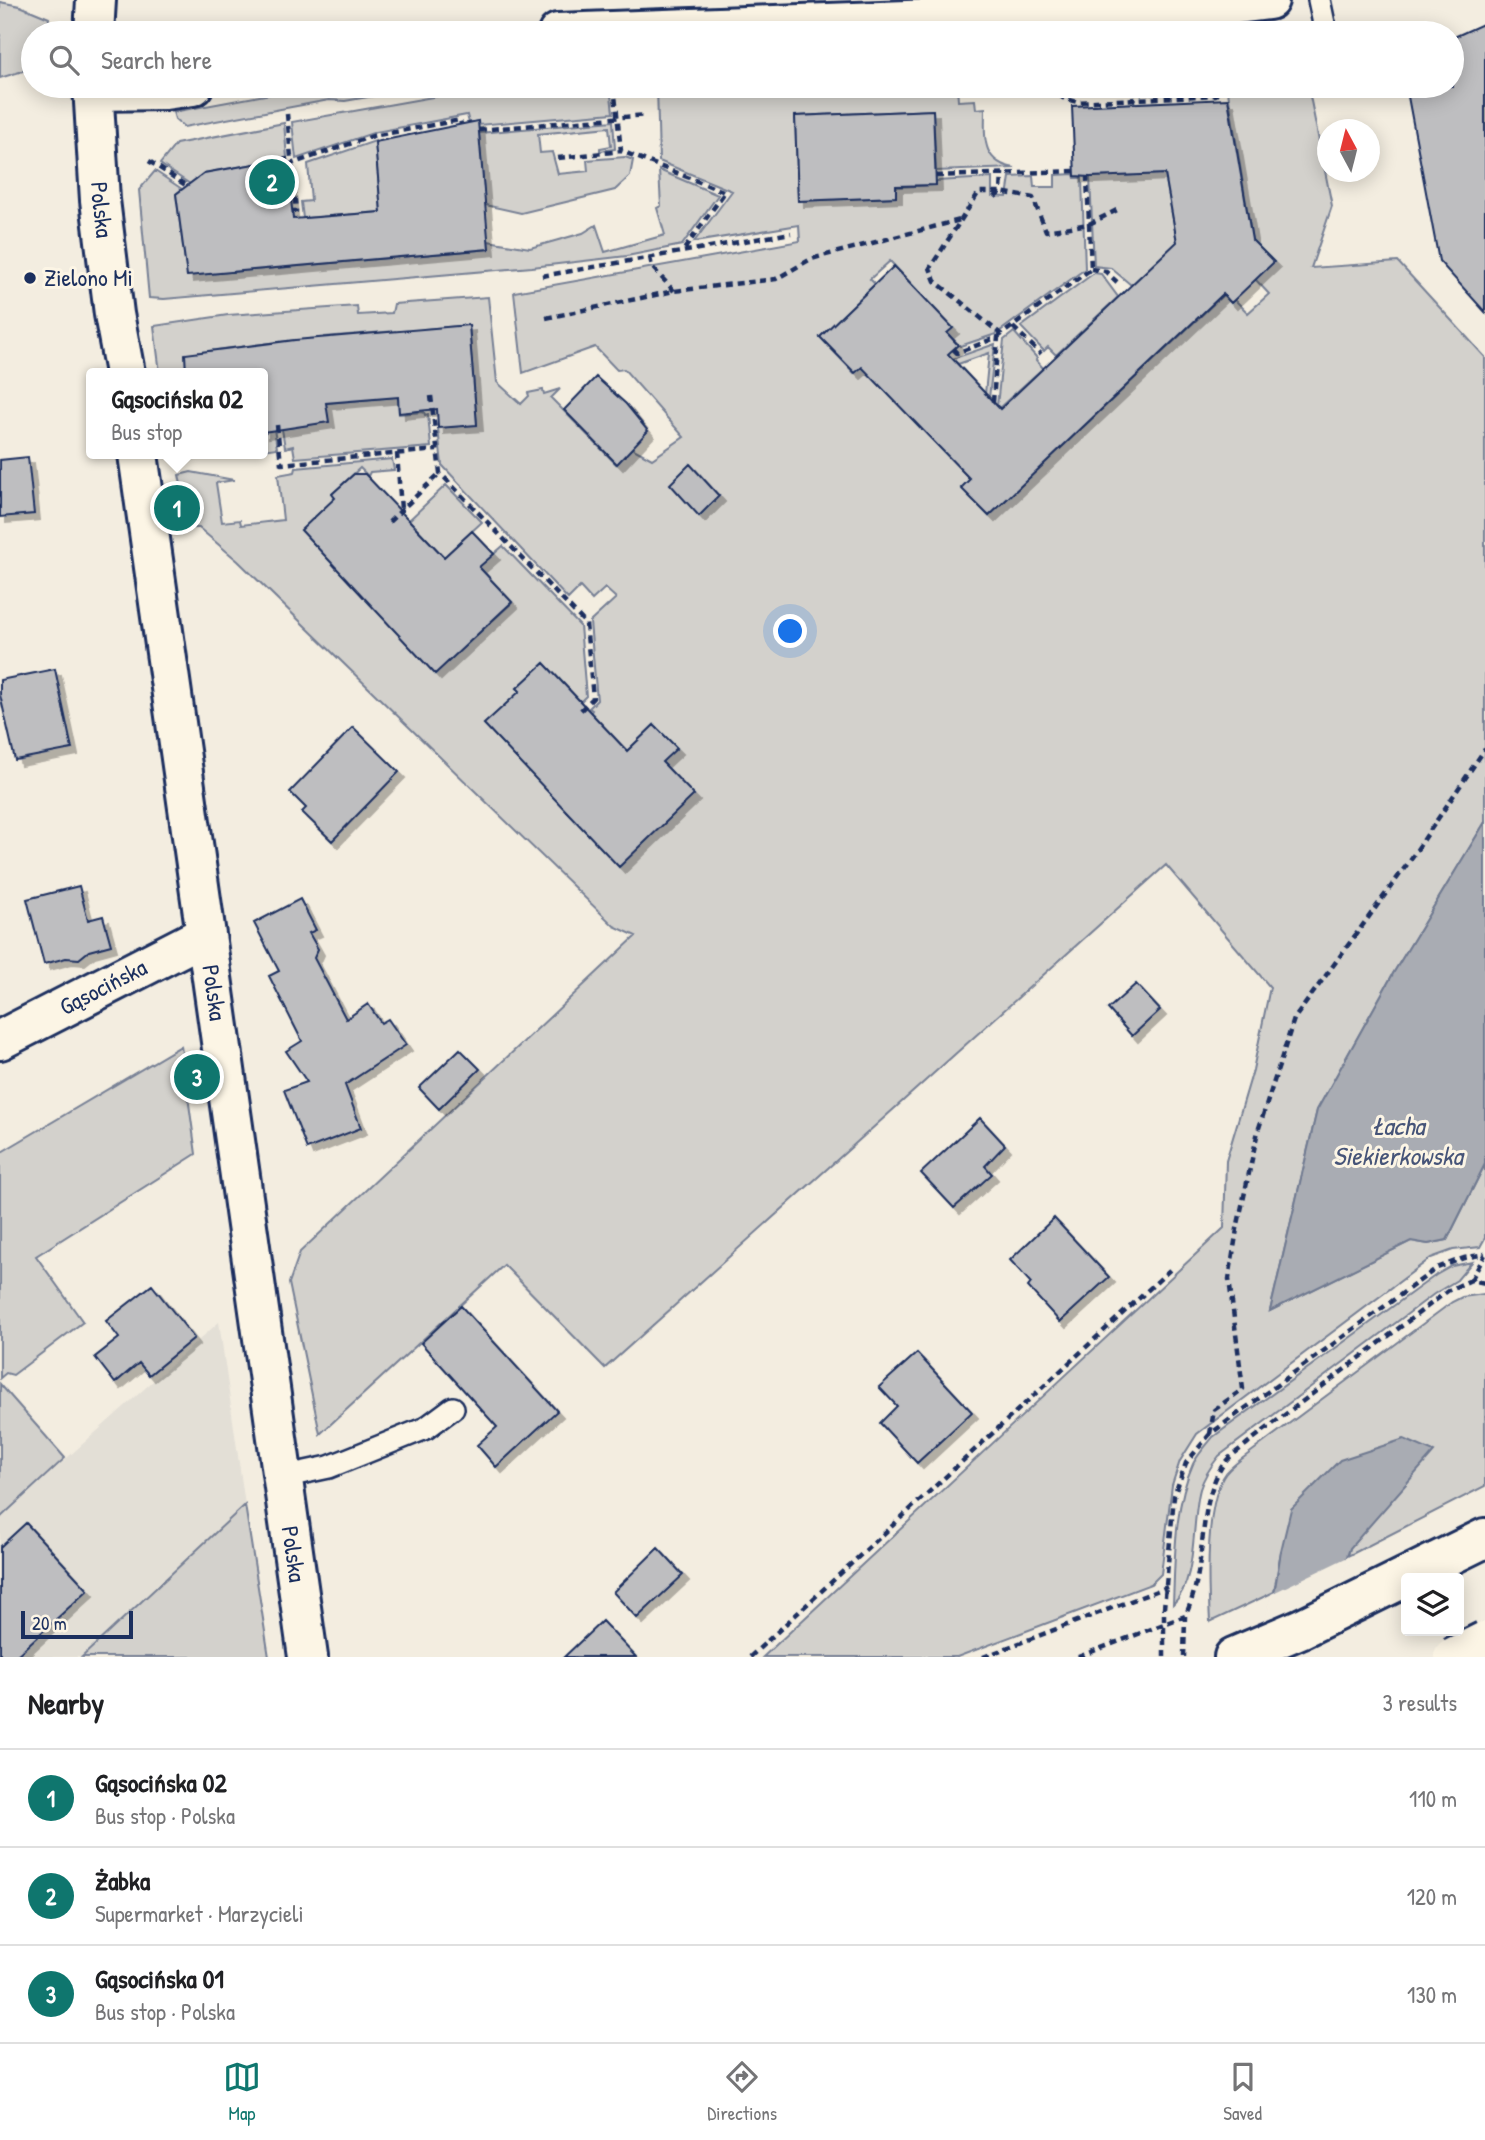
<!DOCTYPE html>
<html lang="en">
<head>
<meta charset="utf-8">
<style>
  body { margin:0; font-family:"Patrick Hand",sans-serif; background:#f2f2f2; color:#202124 }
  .controls { position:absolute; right:21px; bottom:21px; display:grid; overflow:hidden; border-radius:7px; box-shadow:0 4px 18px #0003 }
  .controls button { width:63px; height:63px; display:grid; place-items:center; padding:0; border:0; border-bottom:2px solid #e0e0e0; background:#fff; color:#202124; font:35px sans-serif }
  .compass { position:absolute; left:1317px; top:119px; width:63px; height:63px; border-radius:50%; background:#fff; box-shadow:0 4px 18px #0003; rotate:353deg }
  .scale { position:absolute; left:21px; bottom:18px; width:112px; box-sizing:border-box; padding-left:7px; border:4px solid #1b2f5e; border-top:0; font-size:19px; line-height:24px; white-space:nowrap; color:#1b2f5e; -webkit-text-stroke:5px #fcf5e5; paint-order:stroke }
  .you { position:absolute; left:791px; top:632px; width:24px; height:24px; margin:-18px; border:5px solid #fff; border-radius:50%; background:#1a73e8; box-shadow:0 0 0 10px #1a73e833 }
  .badge { display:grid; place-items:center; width:46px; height:46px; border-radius:50%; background:#0f766e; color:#fff; font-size:23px; font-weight:700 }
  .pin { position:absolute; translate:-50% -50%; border:4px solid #fff; box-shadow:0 2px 7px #0006 }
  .popup { position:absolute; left:86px; top:368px; width:182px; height:91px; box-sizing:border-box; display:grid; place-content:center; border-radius:7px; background:#fff; filter:drop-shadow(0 2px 5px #0005); font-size:23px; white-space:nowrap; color:#757577 }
  .popup b { font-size:26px; color:#202124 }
  .popup::after { content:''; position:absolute; left:50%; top:100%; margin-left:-14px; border:14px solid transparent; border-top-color:#fff }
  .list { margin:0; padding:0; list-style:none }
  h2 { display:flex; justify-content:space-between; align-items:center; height:91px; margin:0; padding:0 28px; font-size:30px }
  h2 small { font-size:23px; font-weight:400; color:#757577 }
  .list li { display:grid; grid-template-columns:46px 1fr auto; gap:21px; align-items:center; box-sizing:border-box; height:98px; padding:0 28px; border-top:2px solid #e0e0e0 }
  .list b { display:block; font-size:26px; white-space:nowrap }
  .list p { margin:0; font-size:23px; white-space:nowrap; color:#757577 }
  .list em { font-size:23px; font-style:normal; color:#757577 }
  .icon { flex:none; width:38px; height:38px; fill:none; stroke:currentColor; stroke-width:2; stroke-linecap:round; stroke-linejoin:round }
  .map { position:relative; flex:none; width:1485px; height:1657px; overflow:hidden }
  .search { position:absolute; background:#fff; box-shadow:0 4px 18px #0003; left:21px; right:21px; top:21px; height:77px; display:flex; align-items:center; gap:18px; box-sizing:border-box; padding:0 24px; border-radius:38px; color:#757577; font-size:26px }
  .sheet { height:385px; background:#fff }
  nav { display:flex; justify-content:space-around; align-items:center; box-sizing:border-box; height:98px; border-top:2px solid #e0e0e0; background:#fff; font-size:19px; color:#757577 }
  nav a { display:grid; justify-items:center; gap:4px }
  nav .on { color:#0f766e }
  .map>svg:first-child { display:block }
  .built { fill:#e3dfd6 }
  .green { fill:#d3d1cc; stroke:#778095; stroke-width:2 }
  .water { fill:#a9acb3; stroke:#707a91; stroke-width:2 }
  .pier { fill:#f3ede0 }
  .building { fill:#bebec0; stroke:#1b2f5e; stroke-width:2; filter:url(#shadow) }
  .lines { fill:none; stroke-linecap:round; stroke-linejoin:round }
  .service-casing { stroke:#1b2f5e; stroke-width:26 }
  .minor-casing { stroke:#1b2f5e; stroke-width:44 }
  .tertiary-casing { stroke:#1b2f5e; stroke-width:44 }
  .primary-casing { stroke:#1b2f5e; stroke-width:44 }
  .path { stroke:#1b2f5e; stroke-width:4.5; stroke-dasharray:7 5; stroke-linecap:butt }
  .service { stroke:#fcf5e5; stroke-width:21 }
  .minor { stroke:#fcf5e5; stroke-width:38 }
  .tertiary { stroke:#fcf5e5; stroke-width:38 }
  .primary { stroke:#fcf5e5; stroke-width:38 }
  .primary-bridge-casing { stroke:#1b2f5e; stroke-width:44; stroke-linecap:butt }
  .primary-bridge { stroke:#fcf5e5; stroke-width:38 }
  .poi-dot { fill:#1b2f5e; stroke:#fcf5e5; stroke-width:2.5 }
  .labels { text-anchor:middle; stroke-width:6; stroke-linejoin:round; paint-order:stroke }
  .street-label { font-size:24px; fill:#1b2f5e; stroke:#fcf5e5 }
  .poi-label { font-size:24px; fill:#1b2f5e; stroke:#fcf5e5; text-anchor:start }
  .water-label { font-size:26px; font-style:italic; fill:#465478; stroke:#fcf5e5 }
</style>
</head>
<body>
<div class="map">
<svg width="1485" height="1657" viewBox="0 0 1485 1657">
  <defs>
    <filter id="shadow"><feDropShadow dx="6" dy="6" stdDeviation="0" flood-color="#0004"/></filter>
  </defs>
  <rect width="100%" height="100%" fill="#f3ede0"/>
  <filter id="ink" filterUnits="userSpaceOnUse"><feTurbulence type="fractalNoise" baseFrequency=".0143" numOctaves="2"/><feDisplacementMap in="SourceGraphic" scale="14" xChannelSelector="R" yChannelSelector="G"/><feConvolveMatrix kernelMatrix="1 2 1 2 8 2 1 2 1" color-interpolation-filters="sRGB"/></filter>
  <g filter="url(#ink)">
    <!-- built -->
    <path class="built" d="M219,1322L245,1505L82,1657H0V1518Z"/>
    <!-- green -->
    <path class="green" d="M0,2L20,6L49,18L48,33H33V68L0,78Z
      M314,86H431L345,101L329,100L184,127L175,119L173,112Z
      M521,86H610L613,113L478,125V121L469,123L467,115L376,132L296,159L292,122L472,90Z
      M657,86H957L958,101L975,100L976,109L985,108C985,136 980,162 1015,168L936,171L933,110L795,116L798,201L896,197V187L936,185V181L992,178V196L1007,197L1010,177L1033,176L1034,187H1055V175L1074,174L1075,178H1082L1085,269L996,334L960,346L947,333L952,329L951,327L890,261L870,279L875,284L820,337L854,373L862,367L970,479L962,488L989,516L1223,295L1230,302L1235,300L1248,313L1269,294L1255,279L1273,262L1252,240L1227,86H1308L1332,206L1311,268L1398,262L1485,357V822L1394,972L1317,1110L1270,1311L1411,1241L1428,1244L1447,1240L1485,1164V1238L1480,1247L1453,1250L1431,1258L1197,1434L1180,1461L1172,1485L1161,1574L1151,1584L957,1657H763L1224,1228L1226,1161L1253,1070L1270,987L1166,865L605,1368L504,1265L320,1434L289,1283L300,1252L636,936L614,926L238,561L199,528H190L179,475L191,472L234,480L216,483L222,522L240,520L241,525L283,520L278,475L295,472L296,468L392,459L394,470L370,472L368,476L360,468L332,494L335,498L301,530L435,673L512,603L479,567L503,546L580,626L586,696L580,702L544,663L517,688L520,692L484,724L619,866L693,795L662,762L654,725L627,751L590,713L592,710L589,708L597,700L590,622L616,598L605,588L592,600L580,587L568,599L442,465L438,428L477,424L469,325L424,329L396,341L395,331L325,337V346L295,340L199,352L201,373H160L154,326L228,315L357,306L358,315L392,313L394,304L488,297L497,382L521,404L529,396L528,393L543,390L544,394L560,389L551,398L616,464L632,448L652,459L684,437L624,369L617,370L595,347L523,373L514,292L800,241L799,225L694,242L732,191L659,161Z
      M1148,86H1216L1215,92L1148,94Z
      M613,121L615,149L600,151V148L611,146L609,127L538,134L540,153L552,152L558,174L588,171L587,160L625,157L633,160L630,176L615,190L521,213L485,205L479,133Z
      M284,123L287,158L204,173L190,184L160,164L176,144Z
      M375,141L381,212L303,218L301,202L311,201L308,164Z
      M659,170L718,195L682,245L627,256L532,267L164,299L149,298L139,190L155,171L182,189L176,194L187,276L489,249L488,241L530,248L583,233L596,225L605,252L665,235L657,208L661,206Z
      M1165,174L1177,242L1131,285L1111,268L1094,266L1090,177Z
      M1094,273L1101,274L1118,297L1056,355L1048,347L1044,351L1021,327Z
      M1014,332L1037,358L1036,360L1043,368L999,408L997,406L1004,340Z
      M995,344L989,398L985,394L989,353L958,364L952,359Z
      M398,397L399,414L424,412L425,415L428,414L431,447L295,458L293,446L285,448L282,429L328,422L326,403Z
      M274,429L277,448L263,450V431Z
      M446,485L482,522L444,557L409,520Z
      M181,1046L196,1154L36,1256L83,1322L13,1375L6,1373L0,1378V1153Z
      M1472,1262L1457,1280L1434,1294L1219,1456C1211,1466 1204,1476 1200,1489C1191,1522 1198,1581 1173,1604C1175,1558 1174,1506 1193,1464C1198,1454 1206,1446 1213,1437L1436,1275L1452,1266Z
      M1485,1294V1486L1348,1556L1350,1548L1281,1551L1274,1592L1210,1622C1208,1586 1204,1502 1226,1473C1232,1466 1240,1460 1247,1455L1452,1302L1462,1297Z
      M0,1384L65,1458L0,1518Z
      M245,1505L269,1657H82Z"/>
    <!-- water -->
    <path class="water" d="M1485,822V1164L1447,1240L1428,1244L1411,1241L1270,1311L1317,1110L1394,972Z
      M1404,1439L1434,1452L1350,1548L1316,1644L1264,1657L1281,1551L1291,1509L1340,1460Z"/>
    <!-- pier -->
    <path class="pier" d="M1352,1555L1315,1657H1260L1271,1594Z"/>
    <!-- building -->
    <path class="building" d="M1485,23V312L1439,261L1406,86H1452V38Z
      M1228,99L1252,240L1274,262L1231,303L1223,294L989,516L961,488L970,479L862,367L855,373L820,337L894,266L953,328L947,333L958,345L948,354L1000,409L1177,242L1165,174L1090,177L1075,176L1072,106Z
      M933,110L936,185L896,186V197L798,201L795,116Z
      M478,121L489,249L187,276L176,194L204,173L287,158L293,219L381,212L375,142Z
      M469,325L477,425L438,428L437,409L399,413L398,397L326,403L329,422L263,432V373H186L185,354L295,340Z
      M596,377L626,404L648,431L617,464L564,410Z
      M28,457L34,514L0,517V460Z
      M690,464L719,496L699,516L670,484Z
      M354,474H365L444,557L472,531L494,554L479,567L512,602L435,674L301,530L335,498L332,494Z
      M544,663L627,751L654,725L677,748L662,762L694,795L619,867L484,724L520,691L517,688Z
      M55,669L72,749L15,760L0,695V680Z
      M353,727L399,772L332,841L302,812L306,808L290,792Z
      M79,886L88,920L103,916L111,945L89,951L79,959L66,958L44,964L27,899Z
      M300,899L316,930L309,933L318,949L314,958L346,1019L368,1004L381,1023L388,1019L406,1045L345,1085L361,1128L307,1149L284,1090L307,1082L286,1051L302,1041L269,976L279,971L254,923Z
      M1136,984L1160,1010L1132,1036L1108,1009Z
      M460,1049L480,1069L439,1109L419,1088Z
      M980,1118L1005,1145L985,1166L992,1174L954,1208L921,1173Z
      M1054,1218L1109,1277L1060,1322L1028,1287L1031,1283L1010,1260Z
      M152,1285L194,1338L149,1375L139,1363L115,1383L95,1357L119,1338L106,1321Z
      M461,1306L557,1411L496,1467L477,1445L497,1427L421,1343Z
      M917,1353L972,1412L917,1463L880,1423L897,1406L879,1387Z
      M26,1523L88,1590L15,1657H0V1547Z
      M658,1548L683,1575L637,1618L613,1592Z
      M602,1621L636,1657H564Z"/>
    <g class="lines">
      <defs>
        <path id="service" d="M1319,0L1326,33
          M282,1477L329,1467L426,1428L453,1408"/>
        <g id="minor">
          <path d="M558,33L1198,9L1269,0"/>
          <path d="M93,91L165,90L193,86"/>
          <path id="s1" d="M0,1040L205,935"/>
        </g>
        <g id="tertiary">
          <path d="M94,33L96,0"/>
          <path id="s2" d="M93,86L100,200L114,314L125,373"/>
          <path id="s3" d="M138,454L308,1657"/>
        </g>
        <path id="primary" d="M1234,1657L1302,1628L1485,1538"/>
      </defs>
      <!-- service casing -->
      <use href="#service" class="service-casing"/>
      <!-- minor casing -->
      <use href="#minor" class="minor-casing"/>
      <!-- tertiary casing -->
      <use href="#tertiary" class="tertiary-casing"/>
      <!-- primary casing -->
      <use href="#primary" class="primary-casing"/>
      <!-- path -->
      <path class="path" d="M614,86L621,151L725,192L683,251
        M1050,86L1063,98L1077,102L1216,95L1219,86
        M1142,86L1144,99
        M287,114L296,211H292
        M479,130L646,115
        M558,158L621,151
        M149,161L187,186
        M288,165L373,136L460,120L461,124
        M936,176L1074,171
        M995,197L1001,192L1002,173
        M650,257L652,267L674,291
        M1091,269L1105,271L1117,282
        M542,276L791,233
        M546,318L674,291L776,279L811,259L960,220
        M1013,327L1041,354
        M1002,335L935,281L930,268L979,192H1001L1033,198L1046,231L1089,224L1119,209
        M953,349L957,353L998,337L1091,269L1087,177
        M431,396L440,473L586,624L593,698L578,713
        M993,402L998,337
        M277,425L281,464L437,450
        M397,453L401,510
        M389,522L440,473
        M1471,1280L1485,1255
        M1210,1434L1214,1410L1243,1389L1229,1279L1237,1229L1258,1131L1294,1019L1406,866L1485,749
        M750,1657L1173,1267
        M983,1657L1167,1587
        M1078,1657L1185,1616C1208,1570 1196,1510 1221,1468C1226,1458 1240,1450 1249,1442L1449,1290L1471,1280L1485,1283
        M1164,1657V1608L1174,1496L1186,1463L1210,1434L1437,1268L1464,1258L1485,1254
        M1184,1657L1185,1616"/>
      <!-- service -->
      <use href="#service" class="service"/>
      <!-- minor -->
      <use href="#minor" class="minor"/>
      <!-- tertiary -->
      <use href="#tertiary" class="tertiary"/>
      <!-- primary -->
      <use href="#primary" class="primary"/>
      <defs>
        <path id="primary-bridge" d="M1453,1657L1485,1641"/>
      </defs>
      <!-- primary-bridge casing -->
      <use href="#primary-bridge" class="primary-bridge-casing"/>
      <!-- primary-bridge -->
      <use href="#primary-bridge" class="primary-bridge"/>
    </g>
  </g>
  <!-- markers -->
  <circle class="poi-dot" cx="30" cy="278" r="7"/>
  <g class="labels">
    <!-- street labels -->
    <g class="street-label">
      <text dy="8" stroke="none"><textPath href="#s2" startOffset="124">Polska</textPath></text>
      <text dy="8" stroke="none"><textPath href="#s1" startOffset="116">Gąsocińska</textPath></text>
      <text dy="8" stroke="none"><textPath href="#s3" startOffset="544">Polska</textPath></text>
      <text dy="8" stroke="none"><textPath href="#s3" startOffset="1111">Polska</textPath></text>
    </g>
    <!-- poi labels -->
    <g class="poi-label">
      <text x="44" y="286">Zielono Mi</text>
    </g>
    <!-- water labels -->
    <g class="water-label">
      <text x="1398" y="1135">Łacha<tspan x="1398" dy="30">Siekierkowska</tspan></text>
    </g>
  </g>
</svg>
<div class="controls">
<button><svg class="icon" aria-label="layers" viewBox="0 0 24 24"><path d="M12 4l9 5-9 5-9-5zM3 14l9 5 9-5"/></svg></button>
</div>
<svg class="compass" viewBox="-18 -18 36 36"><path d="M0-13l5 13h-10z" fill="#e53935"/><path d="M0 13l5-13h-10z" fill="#757577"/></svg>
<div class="scale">20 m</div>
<div class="you"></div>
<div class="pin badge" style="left:177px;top:508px">1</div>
<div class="popup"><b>Gąsocińska 02</b>Bus stop</div>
<div class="pin badge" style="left:272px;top:182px">2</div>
<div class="pin badge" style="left:197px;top:1077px">3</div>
<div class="search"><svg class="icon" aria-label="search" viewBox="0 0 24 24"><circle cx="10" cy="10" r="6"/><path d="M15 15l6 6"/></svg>Search here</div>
</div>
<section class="sheet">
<h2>Nearby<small>3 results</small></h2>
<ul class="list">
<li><span class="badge">1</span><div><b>Gąsocińska 02</b><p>Bus stop · Polska</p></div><em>110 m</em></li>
<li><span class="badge">2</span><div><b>Żabka</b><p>Supermarket · Marzycieli</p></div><em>120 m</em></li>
<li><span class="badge">3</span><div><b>Gąsocińska 01</b><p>Bus stop · Polska</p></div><em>130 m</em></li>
</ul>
</section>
<nav>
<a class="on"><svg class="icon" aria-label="map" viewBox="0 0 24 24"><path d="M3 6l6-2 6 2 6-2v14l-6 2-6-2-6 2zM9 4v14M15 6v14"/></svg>Map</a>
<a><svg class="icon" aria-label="directions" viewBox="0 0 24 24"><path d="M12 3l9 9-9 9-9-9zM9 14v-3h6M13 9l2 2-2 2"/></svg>Directions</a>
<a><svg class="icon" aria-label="saved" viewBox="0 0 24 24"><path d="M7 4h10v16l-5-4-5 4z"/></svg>Saved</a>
</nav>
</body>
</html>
